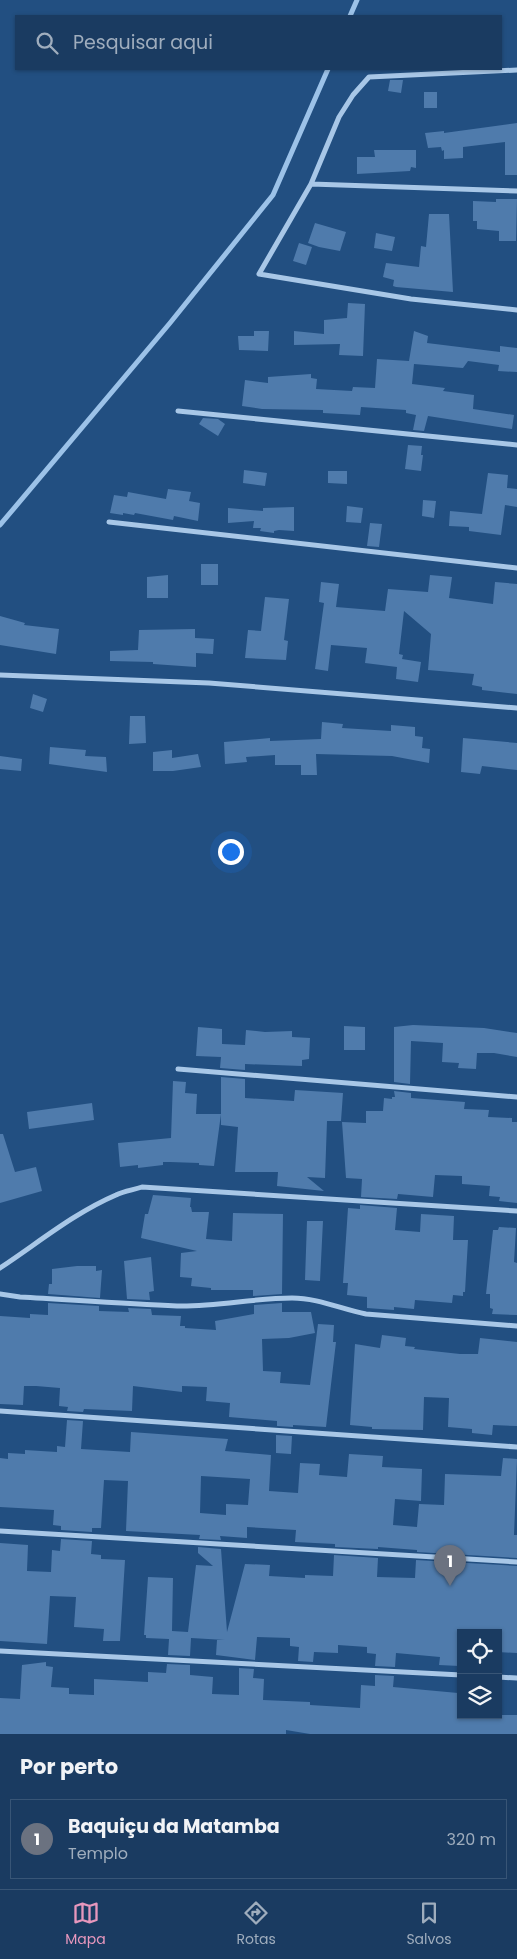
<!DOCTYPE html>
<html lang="pt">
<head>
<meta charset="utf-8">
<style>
  body { margin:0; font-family:Poppins,sans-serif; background:#27466a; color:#f1f3f6 }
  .controls { position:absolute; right:15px; bottom:15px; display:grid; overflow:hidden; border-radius:0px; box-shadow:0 1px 4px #0004 }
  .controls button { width:45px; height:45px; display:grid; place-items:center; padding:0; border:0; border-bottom:1px solid #385576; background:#1a3b61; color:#f1f3f6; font:25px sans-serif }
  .you { position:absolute; left:230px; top:851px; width:18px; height:18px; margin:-12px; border:4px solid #fff; border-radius:50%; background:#1a73e8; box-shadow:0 0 0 8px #1a73e833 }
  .badge { display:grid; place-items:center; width:32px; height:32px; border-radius:50%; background:#e797bd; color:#fff; font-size:16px; font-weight:700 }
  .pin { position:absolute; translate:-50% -41px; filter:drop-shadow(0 1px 2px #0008) }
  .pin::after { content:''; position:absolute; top:26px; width:18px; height:15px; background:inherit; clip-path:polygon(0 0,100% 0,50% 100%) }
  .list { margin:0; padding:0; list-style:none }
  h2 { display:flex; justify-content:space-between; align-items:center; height:65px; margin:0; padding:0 20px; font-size:21px }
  h2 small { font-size:16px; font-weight:400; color:#9fadbd }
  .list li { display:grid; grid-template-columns:32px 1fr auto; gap:15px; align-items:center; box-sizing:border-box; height:80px; margin:0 10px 10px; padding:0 10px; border:1px solid #385576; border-radius:0px }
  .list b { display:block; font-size:19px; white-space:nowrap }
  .list p { margin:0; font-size:16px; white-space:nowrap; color:#9fadbd }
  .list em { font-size:16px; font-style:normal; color:#9fadbd }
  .icon { flex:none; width:28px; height:28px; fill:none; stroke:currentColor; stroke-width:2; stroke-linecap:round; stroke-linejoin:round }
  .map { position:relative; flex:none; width:517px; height:1734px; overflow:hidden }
  .search { position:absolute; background:#1a3b61; box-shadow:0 1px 4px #0004; left:15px; right:15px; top:15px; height:55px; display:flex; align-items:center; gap:12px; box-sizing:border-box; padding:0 18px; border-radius:0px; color:#9fadbd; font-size:19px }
  .sheet { height:155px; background:#1a3b61 }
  nav { display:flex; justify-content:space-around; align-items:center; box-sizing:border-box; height:70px; border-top:1px solid #385576; background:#1a3b61; font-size:14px; color:#9fadbd }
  nav a { display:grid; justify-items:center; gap:2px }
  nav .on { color:#e797bd }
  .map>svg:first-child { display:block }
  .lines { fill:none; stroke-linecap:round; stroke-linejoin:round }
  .stream { stroke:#9cc2e8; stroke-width:5 }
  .building { fill:#4f7bac; fill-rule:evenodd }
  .street { stroke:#a8c7e7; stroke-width:5 }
</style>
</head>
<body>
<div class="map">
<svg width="517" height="1734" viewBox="0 0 517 1734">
  <rect width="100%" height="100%" fill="#224f81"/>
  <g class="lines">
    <!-- stream -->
    <path class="stream" d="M350,16L357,0
      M0,525L170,323L273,195L328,69"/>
  </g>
  <!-- building -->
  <path class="building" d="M390,80H403L401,93L388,91Z
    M424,92H437V108H424Z
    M517,123V175H505V142L463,147V158L444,159V150L442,151L441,147L428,148L425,133L444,131V133Z
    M374,150H416V168L411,167L410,171L357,174V157H375Z
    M496,199H517L516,241H499V231L477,229V221H473V201L496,202Z
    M429,214H449L453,292L396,287L393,286L394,280L383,277L386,263L419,267L421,246L426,247Z
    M315,223L346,232L340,251L319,247L308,243Z
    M376,233L395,237L392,251L374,248Z
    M299,243L312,247L306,265L293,261Z
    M348,303L365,304L363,356L339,355L340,344L294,345V331L324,334V320L347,318Z
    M254,331H269L268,351L239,350L238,336H254Z
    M414,331L428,336L427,343L500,352V346L517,348V372L498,371L499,365L468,361L463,368L414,364L412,384L445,388L443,391L474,395L473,409L514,415L512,429L428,416L424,431L413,430L416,415L406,413V410L361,407L360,415L323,413V410L262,409L242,406L245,380L268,383V377L311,374V378L317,379L316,389L352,391L353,387L375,388L377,359L409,361Z
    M203,418L218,419L225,424L218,436L199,424Z
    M408,445L422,446L421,455H423L421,471L405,469Z
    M244,470L267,473L265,486L243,483Z
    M328,471H347V484L328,483Z
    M488,473L508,475L507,488L517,489V507L505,505L501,535L469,531V527L449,526L450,511L482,514Z
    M168,489L191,492L189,501L200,503L198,521L174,516L173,520L135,513L134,515L123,513V515L110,513L114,495L127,497L128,492L166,499Z
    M423,500L436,501L434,518L422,516Z
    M347,506L363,508L361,523L346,522Z
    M294,507V531L279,530L274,531V533L260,531L261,528H253L254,521L228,523V508L263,511V508Z
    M370,523L382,524L379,547L367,546Z
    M201,564H218V585H201Z
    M168,575V598H147V577Z
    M430,575L452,577L449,598L493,604L495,582L517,584V694L482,690V687L472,685L474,674L428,670L431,634L404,611L399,654L403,655L402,659L421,662L418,682L396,679L397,667L365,663L367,648L331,645L328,671L315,669L324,603L319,602L321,582L339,584L336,607L385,611L388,589L428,592Z
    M265,597L289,599L284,640L288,641L286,660L245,658L248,630L261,631Z
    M0,616L25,623L24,625L59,629L56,654L0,645Z
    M195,629V638L214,639L213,654L196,653V667L153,664V662L110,661V651L138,650L139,630Z
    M33,694L47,699L43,712L30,708Z
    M130,716H145L146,743L129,744Z
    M322,722L343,724L342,728L391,731V725L415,727V736L423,737L422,748L430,749L429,763L392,756L316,754L317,775H301V765H275V755L246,757L247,762L225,764L224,742L270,738V741L321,739Z
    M463,738L517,743V770L482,766L480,774L461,772Z
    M50,747L86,750L85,756L106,757L107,772L49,764Z
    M172,750V758L198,754L201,767L173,771H153V752Z
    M0,756L22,759L21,771L0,769Z
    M413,1025L484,1028L517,1033V1057L494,1053H477L476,1069L458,1068L459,1063L442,1062L443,1043L411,1041L410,1084L394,1082V1027Z
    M344,1026L365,1027V1050H344Z
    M198,1027L222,1029V1044L245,1045L246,1030L265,1032L292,1031V1037L310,1038L309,1059L302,1060V1066L245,1064V1070L220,1068L221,1057L196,1056Z
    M221,1077L245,1079V1098L294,1101L295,1090L343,1093L341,1121H327L325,1178L307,1177L324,1191L277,1186L278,1172H235L238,1127L221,1125Z
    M173,1081L186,1082L185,1093L197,1094L196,1114H221L214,1166L199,1165V1163L170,1162H163V1165L138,1168V1165L120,1167L118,1143L171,1138Z
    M394,1091L411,1093V1098L465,1102L464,1109L489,1110L488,1117L512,1118V1122H517V1203L499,1201L500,1197L489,1196L490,1186L462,1184V1176L435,1175L433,1197L398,1194L397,1199L361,1197L362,1179L346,1178L342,1122L366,1123V1111H383L384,1098L392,1099V1097H395Z
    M92,1103L94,1120L29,1129L27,1112Z
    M0,1134H3L15,1172L36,1167L42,1191L0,1203Z
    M153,1195L191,1198L190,1207H191L192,1212H209L206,1239L232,1241L233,1213L283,1214L282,1294L253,1296V1290H211V1288L191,1286L192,1278L180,1277L181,1253L197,1251L141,1238L145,1214H148Z
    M360,1205L397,1208L395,1230L420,1232L421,1214L454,1216L453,1240H468L465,1292H463V1296L453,1295L452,1303L415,1300L414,1309L394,1307V1310L367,1308V1297L347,1295L348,1283H343L348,1208L360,1209Z
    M307,1221H323L320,1281L305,1280Z
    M499,1227L516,1228L514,1262L517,1263V1315L492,1314L493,1309L490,1308V1294H486L493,1230H498Z
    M151,1257L154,1291L149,1292L150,1300L127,1299L124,1261Z
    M77,1266H96V1271L102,1270L100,1298L48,1294L49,1284H52V1269Z
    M48,1303L99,1306V1311L129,1312L128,1308L151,1309L152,1315L181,1316L180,1326H185V1328L216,1330L215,1321L254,1314V1305L282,1303V1312H311L315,1333L289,1338L262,1339L263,1371L281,1372L280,1383L310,1385L318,1324L334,1325L333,1342H336L326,1427L293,1425V1427L277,1426V1421L229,1417L230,1403L206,1401L207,1387L182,1386V1392L133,1386L132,1411L84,1409L83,1412L67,1411L68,1407L59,1406L60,1388L36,1386H24L23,1405L0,1404V1316L30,1318V1314L48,1315Z
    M382,1335L406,1338L405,1346L415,1347L414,1349L460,1354H478L480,1338L517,1342V1426L493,1425L492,1435L472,1433V1429L448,1427L449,1398L424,1397L423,1430L372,1429V1427L350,1425L355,1344L380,1348Z
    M67,1420L83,1421L81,1449L130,1452L131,1432L228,1439L225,1451L271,1455L269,1491L298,1493L300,1463L320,1464L319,1475L347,1477L349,1454L383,1456L382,1467L422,1469L421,1501L395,1499L393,1525L417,1527L419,1504L444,1505L445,1474L501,1476L503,1458L517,1459L514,1535H517V1558L417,1552V1550L378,1547V1549L335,1547V1544L295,1542L296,1530L247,1527V1538L220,1536L221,1540L199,1539L200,1535L126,1531L128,1481L104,1480L101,1528H92V1532L61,1530V1526L53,1525L54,1510L0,1507V1458L8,1459V1453L25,1454V1450L57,1452V1446L65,1447ZM201,1476L250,1479L248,1505L226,1504V1515L200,1513Z
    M276,1435L292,1436L291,1454L276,1453Z
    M61,1539L92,1541L91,1554L101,1555V1559L125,1560L120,1641H103L104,1629L74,1627L76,1597L50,1596L47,1644L0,1641V1543L28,1545L27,1571L51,1572L52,1550L60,1551Z
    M198,1547L221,1549L227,1632L245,1564L270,1565L269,1576L305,1578V1575L333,1576L334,1555L378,1558L377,1577L415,1578L416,1560L517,1566V1653L498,1652V1633H461L459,1666L439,1665L440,1657L396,1653L395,1667L375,1666L376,1654L367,1653V1647L338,1645V1653L314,1652L313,1662L298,1661L299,1647L290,1646V1638L257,1637L255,1660L216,1655L217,1640H225L191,1638L190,1656L168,1655L169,1639L146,1638V1635H144L148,1577L173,1578L172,1631L188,1632L196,1565L213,1566L198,1553Z
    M46,1662V1666L53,1667L51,1687L69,1688V1694L94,1695V1679L148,1682V1672L166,1673L167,1664L190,1665V1675L213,1677L212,1694L239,1695V1668L254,1669L253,1678L264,1679L263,1700L310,1702V1705L360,1708L361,1685L375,1686V1675L394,1676L393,1687L458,1693L457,1712H461V1715H517V1734H310L286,1730V1734H0V1698L20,1699L22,1665Z"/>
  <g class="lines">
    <!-- street -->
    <path class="street" d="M517,70L369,77L353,95L339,117L311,184L259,274L411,299L517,310
      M311,184L517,191
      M178,411L517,445
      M109,522L517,568
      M0,675L209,683L517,708
      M178,1069L517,1097
      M0,1268C38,1243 74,1213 116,1195C124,1191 133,1190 142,1187L517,1211
      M0,1294L20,1297C73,1300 125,1304 177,1306C216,1307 254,1298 292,1298C318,1298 341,1309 366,1314L517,1326
      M0,1411L517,1447
      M0,1531L517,1562
      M0,1651L461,1675
      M498,1677L517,1678"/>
  </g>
</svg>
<div class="controls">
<button><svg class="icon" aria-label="locate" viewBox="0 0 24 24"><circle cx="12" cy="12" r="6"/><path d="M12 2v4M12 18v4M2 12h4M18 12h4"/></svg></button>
<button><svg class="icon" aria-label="layers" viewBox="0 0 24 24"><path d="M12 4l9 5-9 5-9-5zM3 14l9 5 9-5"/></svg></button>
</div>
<div class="you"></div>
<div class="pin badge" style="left:450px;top:1586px;background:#6b7280">1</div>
<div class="search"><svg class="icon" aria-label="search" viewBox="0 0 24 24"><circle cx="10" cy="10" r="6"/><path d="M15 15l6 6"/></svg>Pesquisar aqui</div>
</div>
<section class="sheet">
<h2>Por perto<small></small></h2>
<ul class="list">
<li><span class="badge" style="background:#6b7280">1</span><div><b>Baquiçu da Matamba</b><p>Templo</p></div><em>320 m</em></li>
</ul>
</section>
<nav>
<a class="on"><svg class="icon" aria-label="map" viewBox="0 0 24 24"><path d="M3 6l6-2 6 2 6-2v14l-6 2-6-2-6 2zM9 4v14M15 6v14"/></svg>Mapa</a>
<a><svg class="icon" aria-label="directions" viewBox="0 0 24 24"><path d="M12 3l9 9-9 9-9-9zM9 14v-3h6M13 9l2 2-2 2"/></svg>Rotas</a>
<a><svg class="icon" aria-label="saved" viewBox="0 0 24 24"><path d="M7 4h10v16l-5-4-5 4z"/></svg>Salvos</a>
</nav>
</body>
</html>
